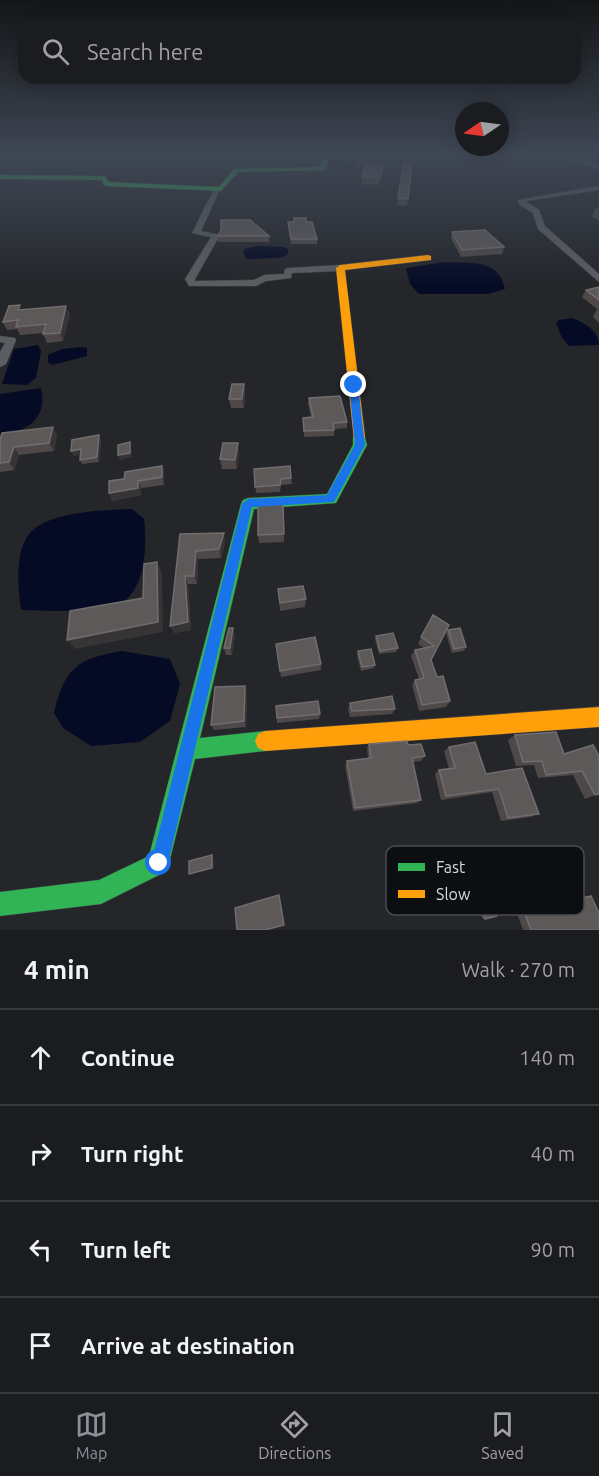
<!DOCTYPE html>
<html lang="en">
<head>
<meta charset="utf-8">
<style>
  body { margin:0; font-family:Ubuntu,sans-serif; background:#242529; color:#f1f3f6 }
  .compass { position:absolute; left:455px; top:102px; width:54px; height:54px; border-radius:50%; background:#1b1c20; box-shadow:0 3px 15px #0003; rotate:257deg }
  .stop { position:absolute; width:18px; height:18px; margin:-14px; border:4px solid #1a73e8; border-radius:50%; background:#fff }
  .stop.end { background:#1a73e8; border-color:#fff; box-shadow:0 2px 6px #0008 }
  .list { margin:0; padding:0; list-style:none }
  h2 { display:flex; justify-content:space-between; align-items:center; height:78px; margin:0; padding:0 24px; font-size:26px }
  h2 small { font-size:20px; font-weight:400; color:#a0a1a5 }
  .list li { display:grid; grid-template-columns:39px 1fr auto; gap:18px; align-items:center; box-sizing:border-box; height:96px; padding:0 24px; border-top:2px solid #393a3e }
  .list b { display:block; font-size:22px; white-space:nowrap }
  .list em { font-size:20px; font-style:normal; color:#a0a1a5 }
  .icon { flex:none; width:33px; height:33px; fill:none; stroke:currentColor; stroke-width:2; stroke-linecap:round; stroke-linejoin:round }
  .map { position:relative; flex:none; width:599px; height:930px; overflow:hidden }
  .search { position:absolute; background:#1b1c20; box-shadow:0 3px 15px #0003; left:18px; right:18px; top:18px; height:66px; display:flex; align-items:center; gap:15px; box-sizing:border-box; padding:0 21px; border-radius:18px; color:#a0a1a5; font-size:22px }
  .sheet { height:462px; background:#1b1c20 }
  nav { display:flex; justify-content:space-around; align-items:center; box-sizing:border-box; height:84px; border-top:2px solid #393a3e; background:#1b1c20; font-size:16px; color:#a0a1a5 }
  nav a { display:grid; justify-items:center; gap:3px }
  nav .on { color:#8c9099 }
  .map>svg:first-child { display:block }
  .water { fill:#050b24 }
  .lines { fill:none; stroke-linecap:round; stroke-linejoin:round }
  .street-casing { stroke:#424346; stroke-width:1 }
  .fast-casing { stroke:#424346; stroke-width:1 }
  .slow-casing { stroke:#424346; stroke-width:1 }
  .street { fill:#5a5d61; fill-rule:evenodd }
  .fast { fill:#30b455; fill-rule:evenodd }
  .slow { fill:#ff9f0a; fill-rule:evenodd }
  .wall { fill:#4e4948 }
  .shaded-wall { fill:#373435 }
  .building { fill:#5d5959; stroke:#716d6e; stroke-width:1.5 }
  .route { fill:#1a73e8 }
  .key { fill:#0c0e11; stroke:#4a4c4f; stroke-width:1.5 }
  .key-label { font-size:16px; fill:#d9dce1 }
</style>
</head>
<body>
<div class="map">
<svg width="599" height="930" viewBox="0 0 599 930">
  <rect width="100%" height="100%" fill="#24262a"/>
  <!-- water -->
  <path class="water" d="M331,155H354L356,165L351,168L328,166Z
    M256,246L284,247L289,250L287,255L279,258L247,259L243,252L245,249Z
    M445,262C470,264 498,257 505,289L488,294H419L410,284L406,268Z
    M572,318C585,323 599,331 599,345L569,346L562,338L556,323L559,320Z
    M38,345L41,351L36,378L27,385L2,384L14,349Z
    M81,347L87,348V356L52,365L48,362V355L62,349Z
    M41,388C48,419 27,432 0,434V394Z
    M132,509L144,519C147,543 146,581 127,599C110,614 44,611 21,610C18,589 15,556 27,537C43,511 104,510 132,509Z
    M122,651L170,659L180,684L170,721L140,742L91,746L63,728L54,713C65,668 76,659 122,651Z"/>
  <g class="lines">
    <defs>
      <path id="street" d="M557,155H567L599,165V169Z
        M599,186V190L526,201L539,210L545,226L599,274V282L538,229L533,213L520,205L518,200Z
        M217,187L220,189L201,231L220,235L195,279V281L254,280L264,275L284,274L285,269L288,268L340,265L344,268L340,271L292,273L291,278L266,281L256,286H189L185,279L211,237L192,233L214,189Z
        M0,336L15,338L16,340L6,364L0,367V352L5,343L0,342Z"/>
      <path id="fast" d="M323,155H329L326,170L238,172L221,191L106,186L103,184L102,180L0,179V175L105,176L109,182L219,187L234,169L321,167Z
        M359,432L364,434L367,445L336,503L254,509L200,738L265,731L272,734L275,741L272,748L265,751L195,759L167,871L101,904L0,916V892L99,880L149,856L241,504L243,500L248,498L327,494L353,445V437Z"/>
      <path id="slow" d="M428,255L431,256V260L345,270L365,437L359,442L354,440L336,268L340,265Z
        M599,707V727L265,751L258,748L255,741L258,734L265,731Z"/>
    </defs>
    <!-- street casing -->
    <use href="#street" class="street-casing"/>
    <!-- fast casing -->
    <use href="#fast" class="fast-casing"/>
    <!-- slow casing -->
    <use href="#slow" class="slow-casing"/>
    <!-- street -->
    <use href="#street" class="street"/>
    <!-- fast -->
    <use href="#fast" class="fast"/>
    <!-- slow -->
    <use href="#slow" class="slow"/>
  </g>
  <!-- wall -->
  <path class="wall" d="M403,165L412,166L407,206L397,205Z
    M383,166L379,185L362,184V177Z
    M599,207V221L592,216L596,208Z
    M288,222H306L317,239V244H291Z
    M452,232L504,247L502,254L461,257L451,238Z
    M218,236H269V242H218Z
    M599,287V323L593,317L597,309L582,297L586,290Z
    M23,310L70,314L63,341L47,343L43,334L44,333L20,335L17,329L7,330L3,322Z
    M244,384L245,394L244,408H231L229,399Z
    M309,398L347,422V428L334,429V436L304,437L303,418L311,417L308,404Z
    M57,435L54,451L19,455L14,470L0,472V440Z
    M101,439L99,462L82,464L80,460L81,454L74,456Z
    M239,453L237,469H222L220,459Z
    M162,466L164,473V485L141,488V495L112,501L109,493L124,479Z
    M254,469L291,478L292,484L281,485L280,492L256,493Z
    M283,504L284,542L259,543L258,535Z
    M180,534L225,542L221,558L198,559L197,584H188L191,630L174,633Z
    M278,589L306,599L305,607L280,611Z
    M433,615L449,625L431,660L437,677L450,701L446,707L419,711L412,685L415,680L419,679L411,656L415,650L424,648L418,644Z
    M448,630L466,647L464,651L452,653L446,633Z
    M235,635L232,655H226L224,648Z
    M376,636L398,648L396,652L379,654L375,639Z
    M276,644L321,664V670L281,677Z
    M358,651L375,665L374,668L361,671L357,655Z
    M247,692L246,727L214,730L211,725Z
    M350,703L395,709L392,714L350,717L348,709Z
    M276,706L320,714L319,719L277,723Z
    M515,735L564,754L593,745L595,795L585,799L573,775L538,778L534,765L516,766L508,740Z
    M369,744L408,745L425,756L421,761L413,762L421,800L417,803L353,811L345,766L347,761L368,758L367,748Z
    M449,747L486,774L539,814L530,817L501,821L492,792L441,800L435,774L439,770L449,769L444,751Z
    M486,884L485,919L482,918L472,888Z
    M581,896H591L599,930H523L517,913Z"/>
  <!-- shaded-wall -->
  <path class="shaded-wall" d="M66,306L70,314L63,341L60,333Z
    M244,384L245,394L244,408L242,399Z
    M53,427L57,435L54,451L49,443Z
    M99,435L101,439L99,462L97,457Z
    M130,442L131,447L132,457L120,460L118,455Z
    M238,443L239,453L237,469L235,460Z
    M14,447L19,455L14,470L9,462Z
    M81,449L84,454L74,456L71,451Z
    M162,466L164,473V485L162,477Z
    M138,481L141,488V495L112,501L109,493Z
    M224,533L225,542L221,558L219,549Z
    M196,551L198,559L197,584L194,576Z
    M157,562L162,573L163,632L75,649L67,640L158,622Z
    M185,576L188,584L191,630L174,633L170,626Z
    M233,628L235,635L232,655L230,648Z
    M245,686L247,692L246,727L244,721Z
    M212,855L213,856L214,868H212Z"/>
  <!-- building -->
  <path class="building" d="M365,165L383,166L380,178L362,177Z
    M403,165L412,166L408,199L398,198Z
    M294,218H306V222H312L317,239H291L288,222H294Z
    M221,220H250L269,236H218L221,230Z
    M485,230L504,247L462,250L452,232Z
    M599,287V300L586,290Z
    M20,305L18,310L66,306L60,333L43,334L46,324L16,327L18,320L3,322L9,306Z
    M232,384H244L242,399H229Z
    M340,396L347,422L333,423L334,430L304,431L303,418L313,417L309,398Z
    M53,427L49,443L14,447L9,462L0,463V440L2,433Z
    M99,435L97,457L80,460L81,449L71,451L72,440Z
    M130,442V453L118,455V445Z
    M223,443H238L235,460L220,459Z
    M162,466V477L138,481V488L109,493V481L124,479L125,472Z
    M290,466L291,478L281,479L280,485L255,487L254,469Z
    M283,504L284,534L258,535V505Z
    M224,533L219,549L196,551L194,576H185L188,622L170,626L180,534Z
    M157,562L158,622L67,640L70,611L143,598L144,564Z
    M303,586L306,599L280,603L278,589Z
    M433,615L449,625L431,660L437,677L443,676L450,701L422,705L415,680L424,678L415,650L434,646L421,637Z
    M229,628H233L230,648H224Z
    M460,628L466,647L454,649L448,630Z
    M393,633L398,648L380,651L376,636Z
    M315,637L321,664L280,671L276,644Z
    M371,649L375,665L362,667L358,651Z
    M245,686L244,721L211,725L215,687Z
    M392,696L395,709L352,711L350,703Z
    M318,701L320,714L277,718L276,706Z
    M556,732L564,754L593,745L599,756V794L595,795L582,771L546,775L542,761L523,762L515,735Z
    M407,741L408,745L421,744L425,756L412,758L421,800L355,808L347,761L371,758L369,744Z
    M475,742L486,774L522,768L539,814L508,818L499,789L446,796L439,770L455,768L449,747Z
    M212,855V868L189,874V861Z
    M486,884L497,916L485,919L475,888Z
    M279,895L284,925L265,930H237L235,908Z
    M591,896L599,913V930H531L525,914Z"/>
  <!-- sky -->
  <linearGradient id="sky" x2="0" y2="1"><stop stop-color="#141517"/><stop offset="0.54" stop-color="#3f4755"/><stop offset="1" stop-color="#3f4755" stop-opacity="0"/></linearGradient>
  <rect width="599" height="286" fill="url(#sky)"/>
  <!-- route -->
  <path class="route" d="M354,382L358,385L365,445L334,502L252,507L168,863L165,869L159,872L153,869L151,863L242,504L248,499L327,495L355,445L349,385Z"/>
  <!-- legend -->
  <rect x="386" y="846" width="198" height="69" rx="9" class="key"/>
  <rect x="398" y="863" width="27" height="8" fill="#30b455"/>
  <rect x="398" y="890" width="27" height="8" fill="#ff9f0a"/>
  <g class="key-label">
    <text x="436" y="873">Fast</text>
    <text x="436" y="900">Slow</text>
  </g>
</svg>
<svg class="compass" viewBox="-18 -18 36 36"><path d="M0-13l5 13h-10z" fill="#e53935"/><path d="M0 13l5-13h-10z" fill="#a0a1a5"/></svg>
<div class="stop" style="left:159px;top:863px"></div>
<div class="stop end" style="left:354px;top:385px"></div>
<div class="search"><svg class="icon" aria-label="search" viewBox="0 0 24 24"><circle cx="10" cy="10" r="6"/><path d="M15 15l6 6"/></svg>Search here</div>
</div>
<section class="sheet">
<h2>4 min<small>Walk · 270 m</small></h2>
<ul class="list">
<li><svg class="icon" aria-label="ahead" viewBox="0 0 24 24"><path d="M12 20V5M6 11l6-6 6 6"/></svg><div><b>Continue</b></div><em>140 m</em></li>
<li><svg class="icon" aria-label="right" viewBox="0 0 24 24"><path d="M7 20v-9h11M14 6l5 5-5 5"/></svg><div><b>Turn right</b></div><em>40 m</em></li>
<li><svg class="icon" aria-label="left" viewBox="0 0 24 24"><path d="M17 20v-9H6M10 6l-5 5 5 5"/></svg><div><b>Turn left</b></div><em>90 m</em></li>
<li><svg class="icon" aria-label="arrive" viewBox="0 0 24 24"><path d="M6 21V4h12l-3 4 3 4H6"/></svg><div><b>Arrive at destination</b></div></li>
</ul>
</section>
<nav>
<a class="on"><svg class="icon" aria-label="map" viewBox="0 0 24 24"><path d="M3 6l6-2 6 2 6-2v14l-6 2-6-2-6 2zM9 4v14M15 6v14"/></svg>Map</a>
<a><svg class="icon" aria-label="directions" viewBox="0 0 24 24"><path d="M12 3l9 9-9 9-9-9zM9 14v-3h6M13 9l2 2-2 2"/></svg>Directions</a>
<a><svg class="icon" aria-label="saved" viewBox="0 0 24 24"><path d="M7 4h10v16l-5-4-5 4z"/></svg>Saved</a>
</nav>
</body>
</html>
